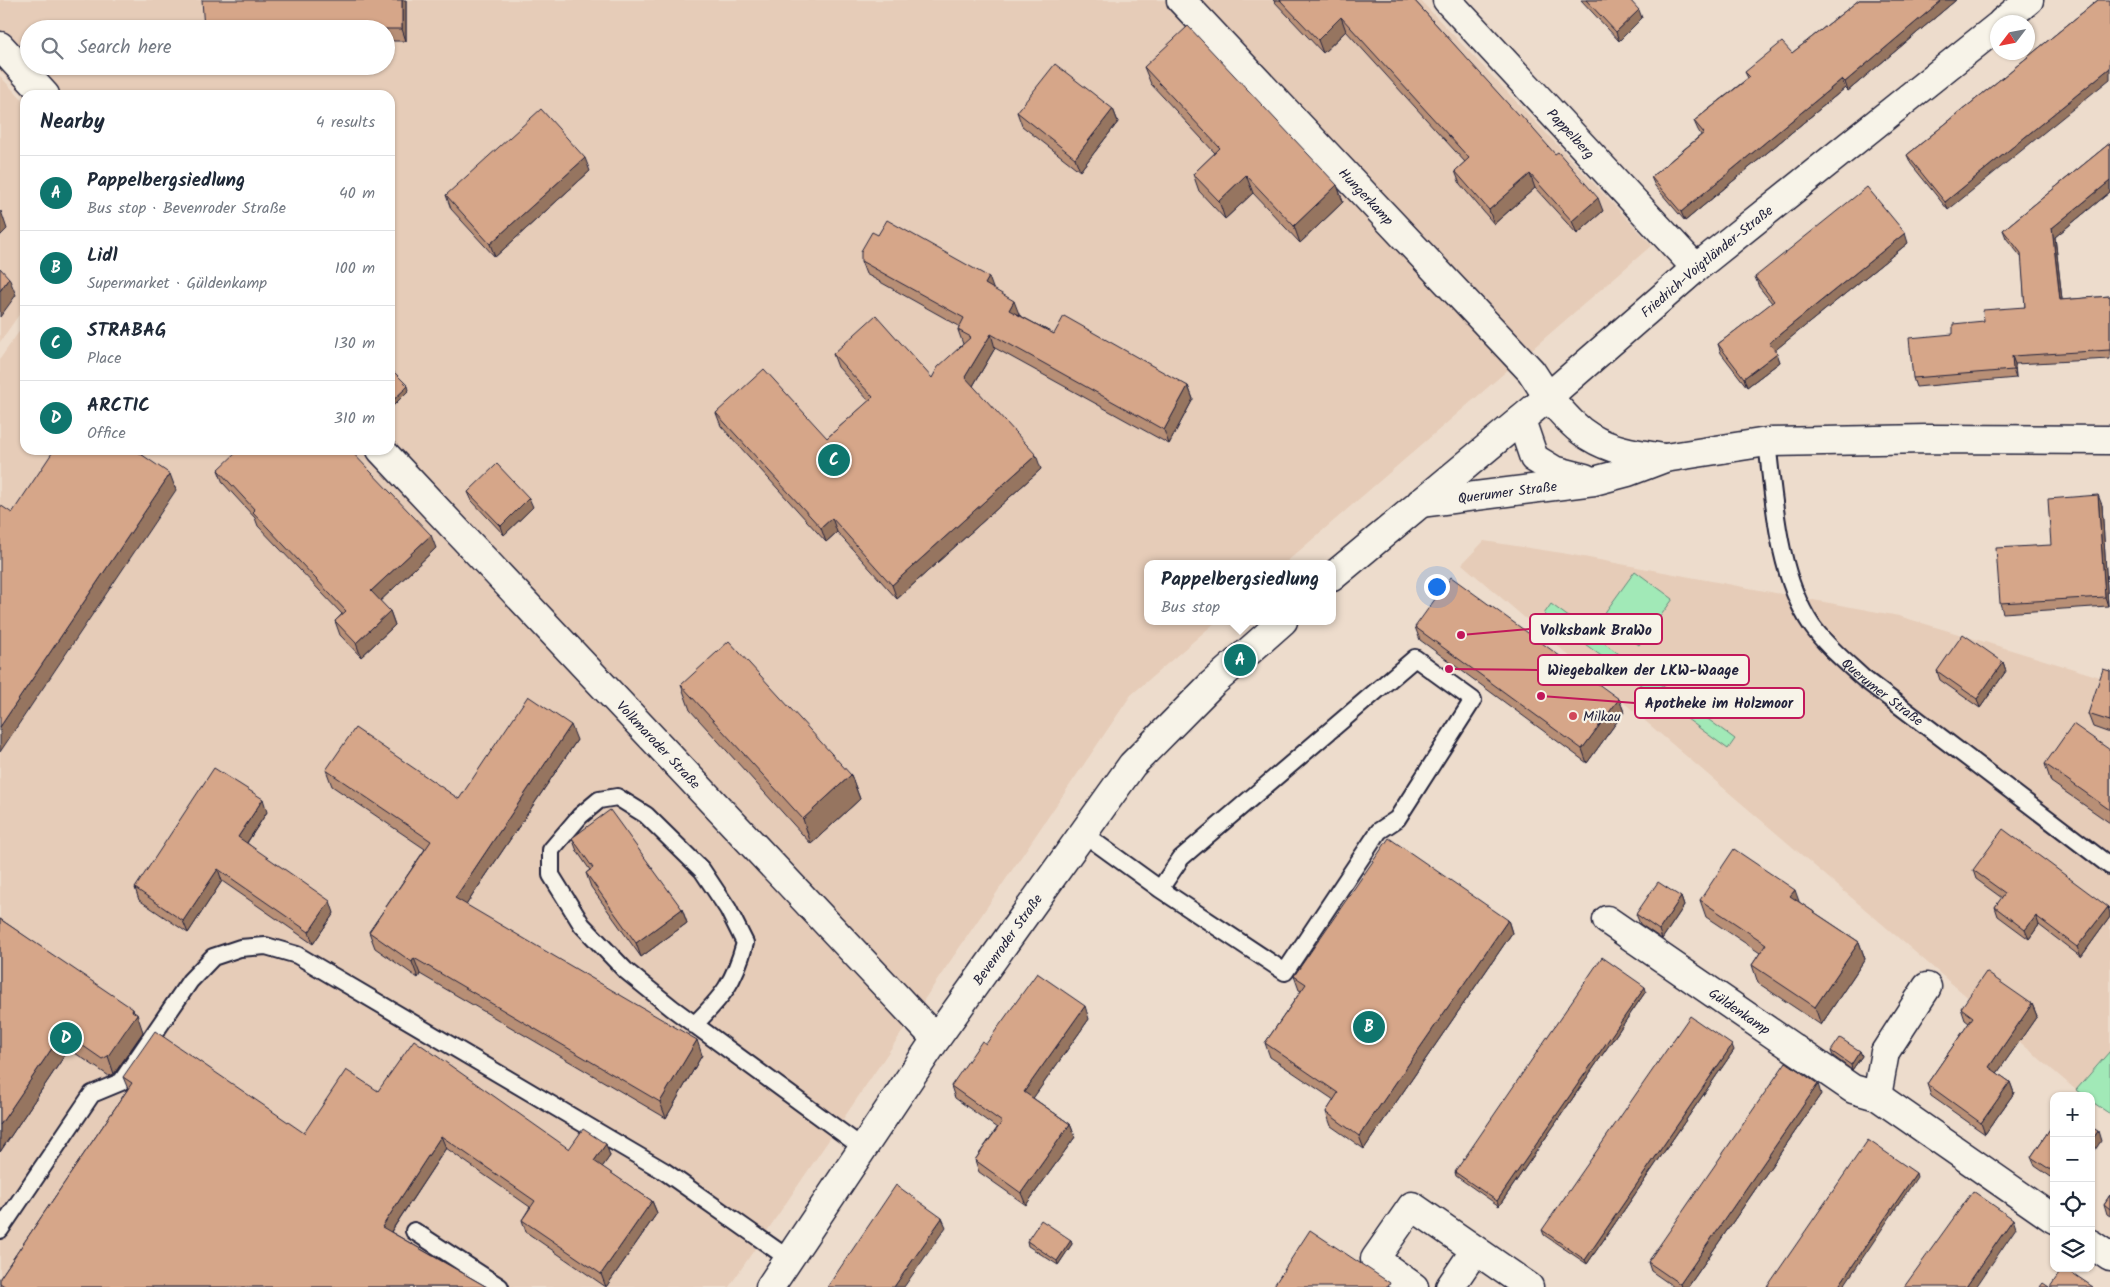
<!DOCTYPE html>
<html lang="en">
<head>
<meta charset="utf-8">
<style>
  body { margin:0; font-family:Kalam,sans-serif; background:#f6f6f7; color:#1f2937 }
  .controls { position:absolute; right:15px; bottom:15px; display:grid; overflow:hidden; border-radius:10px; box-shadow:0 1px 4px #0004 }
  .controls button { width:45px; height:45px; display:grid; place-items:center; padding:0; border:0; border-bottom:1px solid #e0e1e3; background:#fff; color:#1f2937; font:25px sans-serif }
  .compass { position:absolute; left:1990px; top:15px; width:45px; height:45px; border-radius:50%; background:#fff; box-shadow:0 1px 4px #0004; rotate:238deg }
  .you { position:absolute; left:1436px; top:586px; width:18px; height:18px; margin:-12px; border:4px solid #fff; border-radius:50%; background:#1a73e8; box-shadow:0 0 0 8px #1a73e833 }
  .badge { display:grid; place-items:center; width:32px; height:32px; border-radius:50%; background:#0f766e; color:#fff; font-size:16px; font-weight:700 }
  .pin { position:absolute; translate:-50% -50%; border:2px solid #fff; box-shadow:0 1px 5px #0006 }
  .popup { position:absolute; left:1144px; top:560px; width:192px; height:65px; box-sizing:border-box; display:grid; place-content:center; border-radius:10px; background:#fff; filter:drop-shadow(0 1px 4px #0005); font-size:16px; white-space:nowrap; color:#747a83 }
  .popup b { font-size:19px; color:#1f2937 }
  .popup::after { content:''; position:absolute; left:50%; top:100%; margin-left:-10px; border:10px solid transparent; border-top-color:#fff }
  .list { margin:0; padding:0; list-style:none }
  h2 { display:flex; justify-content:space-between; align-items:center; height:65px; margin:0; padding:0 20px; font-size:21px }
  h2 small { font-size:16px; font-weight:400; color:#747a83 }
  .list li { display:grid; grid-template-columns:32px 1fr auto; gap:15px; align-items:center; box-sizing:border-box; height:75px; padding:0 20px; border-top:1px solid #e0e1e3 }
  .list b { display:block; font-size:19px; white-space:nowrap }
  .list p { margin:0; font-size:16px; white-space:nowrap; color:#747a83 }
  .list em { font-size:16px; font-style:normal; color:#747a83 }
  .icon { flex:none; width:28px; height:28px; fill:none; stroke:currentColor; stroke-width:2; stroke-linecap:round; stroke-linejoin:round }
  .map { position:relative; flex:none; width:2110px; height:1287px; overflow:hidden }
  .search { position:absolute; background:#fff; box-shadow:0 1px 4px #0004; left:20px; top:20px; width:375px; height:55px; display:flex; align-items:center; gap:12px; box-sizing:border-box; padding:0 18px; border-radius:28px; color:#747a83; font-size:19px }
  .panel { position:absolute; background:#fff; box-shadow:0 1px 4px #0004; left:20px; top:90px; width:375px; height:365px; border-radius:15px }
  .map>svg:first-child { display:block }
  .built { fill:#e6ccb8; fill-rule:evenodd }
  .green { fill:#a1e9b7; stroke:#628679 }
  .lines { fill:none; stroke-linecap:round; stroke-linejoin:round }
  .lane-casing { stroke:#22223b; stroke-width:20 }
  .street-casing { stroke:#22223b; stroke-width:31 }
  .secondary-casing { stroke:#22223b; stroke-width:31 }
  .lane { stroke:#f7f3e8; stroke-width:16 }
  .street { stroke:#f7f3e8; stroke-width:28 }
  .secondary { stroke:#f7f3e8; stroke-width:28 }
  .wall { fill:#b88f76; stroke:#22223b }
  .shaded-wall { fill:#967460; stroke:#22223b }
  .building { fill:#d6a689; stroke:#22223b }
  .poi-dot { fill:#d1495b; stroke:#f7f3e8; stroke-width:2 }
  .labels { text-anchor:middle; stroke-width:4.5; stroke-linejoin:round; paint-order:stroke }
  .street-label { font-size:14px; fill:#22223b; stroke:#f7f3e8 }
  .poi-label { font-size:14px; fill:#22223b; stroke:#f7f3e8; text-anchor:start }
  .leader { fill:none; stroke:#c2185b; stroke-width:2 }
  .callout-dot { fill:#c2185b; stroke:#f7f3e8; stroke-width:2 }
  .callout { fill:#f7f3e8; stroke:#c2185b; stroke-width:2 }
  .callout-label { font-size:15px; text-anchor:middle; font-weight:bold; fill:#22223b }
</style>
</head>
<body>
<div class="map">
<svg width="2110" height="1287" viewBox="0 0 2110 1287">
  <rect width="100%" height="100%" fill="#eddccc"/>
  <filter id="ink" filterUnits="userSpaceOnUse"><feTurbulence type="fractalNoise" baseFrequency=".02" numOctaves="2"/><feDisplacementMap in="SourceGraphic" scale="10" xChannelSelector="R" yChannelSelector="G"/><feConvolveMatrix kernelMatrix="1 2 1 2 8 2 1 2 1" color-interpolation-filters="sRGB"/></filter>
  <g filter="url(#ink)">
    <!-- built -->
    <path class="built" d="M0,0H1420L1652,245L1284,564H1148V621H1217L1131,695L729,1287H0V359L25,323V450H390V95H25V97L0,71ZM29,29H386V66H29Z
      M0,76L25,103V306L0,342Z
      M1484,541L1562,553L1899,616L2110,680V1114L2091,1101V1096H2084L2076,1090L1462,564Z"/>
    <!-- green -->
    <path class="green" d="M1635,571L1673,599L1639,645L1601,618Z
      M1551,604L1735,739L1728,749L1544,614Z
      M2110,1051V1114L2091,1101V1096H2084L2076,1090Z"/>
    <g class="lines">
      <defs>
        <g id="lane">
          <path id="s1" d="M1767,442C1774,501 1778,576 1812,626C1826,646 1846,662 1863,678L2110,866"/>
          <path d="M1084,834L1160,889L1285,972L1379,831L1397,819L1473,700L1415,658L1181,858L1160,889"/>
          <path d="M694,1025C723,996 734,983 745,943L728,909L702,870L646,815L617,797L599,800L580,816L551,850V875L582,925L625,970L672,1008L863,1148"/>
          <path d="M0,1230L92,1094L121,1082L190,981L213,957L240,948L266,946L297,955L664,1171L789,1259"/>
          <path d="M414,1231L500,1287"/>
        </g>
        <g id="street">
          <path id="s2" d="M1181,0L1531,371L1548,397"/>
          <path id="s3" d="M1447,0L1696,268"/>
          <path id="s4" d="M1607,920L1853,1089L1877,1096L2054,1219"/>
          <path d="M1877,1096L1885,1052L1927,987"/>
          <path d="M2091,1244L2110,1257"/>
          <path d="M1414,1287L1375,1259L1412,1206L1529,1287"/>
          <path d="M1450,1287L1475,1250"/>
        </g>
        <g id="secondary">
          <path d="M2002,22L2029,0"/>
          <path d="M0,46L45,95"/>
          <path d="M1548,397C1561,411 1573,427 1590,437C1612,451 1639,454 1664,458"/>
          <path d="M1521,420L1534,458L1554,470L1585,478"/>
          <path id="s5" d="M381,450L936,1039"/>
          <path id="s6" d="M1420,503L1594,481L1628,472L1665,458L1767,442L1928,439L2110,440"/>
          <path id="s7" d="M1332,577L1548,397L1696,268L1998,26"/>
          <path id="s8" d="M770,1287L936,1039L1132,765L1212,684L1283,621"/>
        </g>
      </defs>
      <!-- lane casing -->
      <use href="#lane" class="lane-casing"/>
      <!-- street casing -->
      <use href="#street" class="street-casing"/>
      <!-- secondary casing -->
      <use href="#secondary" class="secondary-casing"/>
      <!-- lane -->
      <use href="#lane" class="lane"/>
      <!-- street -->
      <use href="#street" class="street"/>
      <!-- secondary -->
      <use href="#secondary" class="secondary"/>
    </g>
    <!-- wall -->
    <path class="wall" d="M406,0V41H386V29Z
      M1273,0H1414L1603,211L1577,234L1535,188L1494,224L1460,184L1455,171L1465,162L1346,31L1323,53Z
      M1581,0H1630L1642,18L1619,41Z
      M1859,0H1956L1848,91L1845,88L1685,221L1655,186L1651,177L1701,135L1698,130L1694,121L1748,78L1745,72L1792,53Z
      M2098,0L1948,210L1911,164L1907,155Z
      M1144,67L1337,185L1343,202L1300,243L1253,193L1225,219L1199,191L1193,174L1215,153L1151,84Z
      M1113,109L1118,122L1080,171L1022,126L1017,112Z
      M2110,143V192L2055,237L2062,300L2110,296V359L2015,364L2016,378L1916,387L1913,378L1953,334L1984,321L2025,307L2022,258L2006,238L2003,230Z
      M590,171L495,257L451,209L446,195Z
      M1908,243L1775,350L1780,362L1747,387L1721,353L1718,344L1772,303L1759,287L1755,277Z
      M861,261L993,289L1019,314V315L1054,334L1188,386L1193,399L1169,444L995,348L973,386L1041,469L897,599L837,532L826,542L721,426L716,413L827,438L869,401L838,367L833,354L932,378L963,344L958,330L959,326L866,274Z
      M218,470L436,548L380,601L390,611L395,625L361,657L340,635L335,621L342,614L258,526L255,518L223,483Z
      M468,492L533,507L504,535L472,501Z
      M2102,505L2108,606L2003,613L2000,603L2051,545Z
      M1415,627L1619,699L1624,712L1587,763L1420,640Z
      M2003,662L2006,671L1980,708L1940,680L1937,671Z
      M2110,671V733L2093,727L2088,714Z
      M681,685L851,775L860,799L811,844L690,710Z
      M577,740L466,905L702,1055L666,1118L420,974L418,978L375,948L369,932L425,849L332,786L326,770L459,799Z
      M2110,750V823L2051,782L2045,764Z
      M267,812L247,843L334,913L313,944L222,881L188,933L139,900L135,888Z
      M572,838L682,909L687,923L641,957L591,887L586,873L590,870L577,851Z
      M1973,870L2108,907L2110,913V917L2081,957L2039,925L2029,939L1998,916L1995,907L2002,898L1976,879Z
      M1681,897L1684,906L1662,939L1640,924L1636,914Z
      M1700,900L1799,902L1859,942L1865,959L1821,1025L1758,983L1752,965L1760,953L1706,917Z
      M0,919L134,1012L143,1032L114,1074L109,1076L69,1049L0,1152Z
      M1508,920L1512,933L1364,1149L1331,1126L1326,1112L1334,1100L1270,1057L1265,1043L1301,991L1299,990L1294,976Z
      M1646,991L1499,1206L1456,1176L1455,1172Z
      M2032,1004L2037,1016L1997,1073L2010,1082L2014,1093L1985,1134L1931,1096L1927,1084L1969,1023L1965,1020L1961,1008Z
      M1089,1019L1033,1098L1070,1124L1075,1137L1026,1205L979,1172L975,1160L997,1128L955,1098L951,1086L986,1044Z
      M1734,1050L1587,1264L1544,1235L1542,1230Z
      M1831,1051H1860L1862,1056L1852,1070L1833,1056Z
      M123,1077L304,1133L378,1091L569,1149L606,1144L610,1156L602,1167L652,1201L657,1213L606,1287L526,1232L522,1220L530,1207L446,1148L391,1232L487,1287H0V1278L128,1089Z
      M1821,1094L1688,1287H1674L1651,1271L1648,1262Z
      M2054,1123V1179L2035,1166L2031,1157Z
      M2110,1195V1216L2107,1214L2104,1204Z
      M1071,1240L1072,1244L1058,1265L1028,1246L1027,1241Z"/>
    <!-- shaded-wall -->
    <path class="shaded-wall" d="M402,0H406V41L402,29Z
      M1942,0H1956L1848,91L1845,82Z
      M1639,10L1642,18L1619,41L1616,32Z
      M1341,17L1346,31L1323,53L1318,40Z
      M2110,68V79L1948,210L1945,202Z
      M1842,79L1845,88L1685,221L1681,212Z
      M1113,109L1118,122L1080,171L1075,158Z
      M390,152L392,156L391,183L390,180Z
      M585,158L590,171L495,257L490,244Z
      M1530,174L1535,188L1494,224L1489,210Z
      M1246,175L1253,193L1225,219L1219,201Z
      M2110,181V192L2055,237L2063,308L2060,300L2052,228Z
      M1337,185L1343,202L1300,243L1294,226Z
      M1598,198L1603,211L1577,234L1572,221Z
      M1,211L7,229L0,236V212Z
      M1905,233L1908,243L1773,352L1769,343Z
      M989,277L994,291L985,284Z
      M9,278L16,295L0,317V291Z
      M1014,301L1019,314L1014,323L1009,310Z
      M991,334L995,348L970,391L965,377Z
      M1777,353L1780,362L1747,387L1744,378Z
      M2012,356L2015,364L2016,378L2013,370Z
      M408,386L409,390L390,409V403Z
      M1188,386L1193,399L1169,444L1164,430Z
      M132,450H146L137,464Z
      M1036,455L1041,469L897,599L892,585Z
      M170,474L176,490L0,752V727Z
      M2098,495L2102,505L2108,606L2105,597Z
      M529,498L533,507L504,535L501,526Z
      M832,518L837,532L826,542L821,528Z
      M431,535L436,548L376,605L371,591Z
      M390,611L395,625L361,657L356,643Z
      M2003,662L2006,671L1980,708L1977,699Z
      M1619,699L1624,712L1587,763L1582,749Z
      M571,725L577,740L460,914L455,898Z
      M851,775L860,799L811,844L803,819Z
      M263,799L267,812L242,850L238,837Z
      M218,869L222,881L188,933L183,921Z
      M1795,890L1801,907L1790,896Z
      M1681,897L1684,906L1662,939L1659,930Z
      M330,901L334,913L313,944L309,932Z
      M2108,907L2110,913V917L2081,957L2077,947Z
      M682,909L687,923L641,957L636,943Z
      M2036,916L2039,925L2029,939L2025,930Z
      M1508,920L1512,933L1364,1149L1359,1136Z
      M1859,942L1865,959L1821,1025L1815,1007Z
      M414,958L420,974L418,978L412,962Z
      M1645,987L1646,991L1499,1206L1497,1201Z
      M2032,1004L2037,1016L1993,1079L1989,1067Z
      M1085,1006L1089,1019L1029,1104L1024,1092Z
      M133,1009L135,1017L137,1014L143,1032L114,1074L108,1056Z
      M63,1032L69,1049L0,1152V1125Z
      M697,1040L702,1055L666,1118L660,1102Z
      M1732,1045L1734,1050L1587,1264L1585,1260Z
      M1860,1051L1862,1056L1852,1070L1851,1065Z
      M2010,1082L2014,1093L1985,1134L1981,1123Z
      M1818,1084L1821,1094L1688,1287H1681L1680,1284Z
      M1070,1124L1075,1137L1026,1205L1021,1193Z
      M2098,1131L2101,1141L2091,1156V1142Z
      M441,1136L446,1148L386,1239L382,1227Z
      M606,1144L610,1156L598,1173L594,1161Z
      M1916,1173L1917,1177L1843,1287H1838Z
      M652,1201L657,1213L606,1287L601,1274Z
      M942,1218L946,1227L904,1287H894Z
      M2013,1219L2016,1228L1976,1287H1966Z
      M1071,1240L1072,1244L1058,1265L1057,1261Z"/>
    <!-- building -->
    <path class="building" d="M202,0H402V29H204Z
      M1280,0H1414L1518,115L1520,114L1555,154L1558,152L1598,198L1572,221L1530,174L1489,210L1455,171L1469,158L1341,17L1318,40Z
      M1586,0H1630L1639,10L1616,32Z
      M1859,0H1942L1845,82L1842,79L1681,212L1651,177L1704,133L1694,121L1750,77L1745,72L1782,42L1792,53Z
      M2098,0H2110V68L1945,202L1907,155Z
      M1188,26L1337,185L1294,226L1246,175L1219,201L1193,174L1220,148L1144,67Z
      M1055,64L1113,109L1075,158L1017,112Z
      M541,109L585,158L490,244L446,195Z
      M2110,143V181L2052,228L2060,300L2110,296V350L2012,356L2013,370L1913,378L1909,338L1953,334V324L1984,321L1983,310L2025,307L2021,253L2003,230Z
      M1867,187L1905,233L1769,343L1777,353L1744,378L1718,344L1774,301L1755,277Z
      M887,220L989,277L985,284L1014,301L1009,310L1054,334L1064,316L1188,386L1164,430L991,334L965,377L1036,455L892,585L832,518L821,528L716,413L764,369L827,438L873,397L833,354L876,315L932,378L938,367L971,337L958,330L964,318L861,261V251L872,232L878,235Z
      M0,268L9,278L0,291Z
      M391,369L408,386L390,403V370Z
      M54,450H135L170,474L0,727V505L12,513Z
      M239,450H350L431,535L371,591L390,611L356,643L335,621L346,611L253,512L255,510L218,470Z
      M497,464L529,498L501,526L468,492Z
      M2098,495L2105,597L2000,603L1996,548L2051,545L2048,499Z
      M1451,577L1619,699L1582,749L1415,627Z
      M1963,634L2003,662L1977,699L1937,671Z
      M729,641L851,775L803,819L681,685Z
      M2103,669L2110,671V721L2088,714Z
      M528,696L571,725L455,898L697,1040L660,1102L414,958L412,962L369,932L431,841L326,770L355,728L459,799Z
      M2073,724L2110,750V810L2045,764Z
      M214,768L263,799L238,837L330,901L309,932L218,869L183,921L135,888Z
      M610,810L682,909L636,943L586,873L593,868L572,838Z
      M2003,829L2108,907L2077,947L2036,916L2025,930L1995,907L2005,893L1973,870Z
      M1389,838L1508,920L1359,1136L1326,1112L1338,1093L1265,1043L1306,984L1294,976Z
      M1734,849L1795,890L1790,896L1859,942L1815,1007L1752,965L1766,944L1700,900Z
      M1658,882L1681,897L1659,930L1636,914Z
      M0,919L133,1009L132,1011L137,1014L108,1056L102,1059L63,1032L0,1125Z
      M1602,957L1645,987L1497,1201L1455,1172Z
      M1986,972L2032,1004L1989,1067L2010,1082L1981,1123L1927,1084L1973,1017L1961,1008Z
      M1037,973L1085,1006L1024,1092L1070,1124L1021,1193L975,1160L1002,1122L951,1086L982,1041L986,1044Z
      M1690,1016L1732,1045L1585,1260L1542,1230Z
      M155,1031L304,1133L346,1070L378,1091L414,1040L569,1149L583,1129L606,1144L594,1161L652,1201L601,1274L522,1220L535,1201L441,1136L382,1227L487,1287H6L0,1283V1278L132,1083L123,1077Z
      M1840,1038L1860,1051L1851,1065L1831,1051Z
      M1786,1062L1818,1084L1680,1284L1648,1262Z
      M2054,1123V1172L2031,1157Z
      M2091,1127L2098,1131L2091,1142Z
      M1868,1140L1916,1173L1838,1287H1767Z
      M896,1185L942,1218L894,1287H829L828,1286Z
      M1973,1191L2013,1219L1966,1287H1904Z
      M2110,1195V1209L2104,1204Z
      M1041,1220L1071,1240L1057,1261L1027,1241Z
      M1310,1230L1390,1283L1388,1287H1273Z
      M2063,1268H2065L2093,1287H2050Z
      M2043,1283L2049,1287H2040Z"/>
  </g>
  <!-- markers -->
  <circle class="poi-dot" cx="1573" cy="716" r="5"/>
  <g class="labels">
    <!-- street labels -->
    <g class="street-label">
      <text dy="5" stroke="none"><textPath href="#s3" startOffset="182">Pappelberg</textPath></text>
      <text dy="5" stroke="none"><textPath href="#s2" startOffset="270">Hungerkamp</textPath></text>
      <text dy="5" stroke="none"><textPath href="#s7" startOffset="490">Friedrich-Voigtländer-Straße</textPath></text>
      <text dy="5" stroke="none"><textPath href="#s6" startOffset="88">Querumer Straße</textPath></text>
      <text dy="5" stroke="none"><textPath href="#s1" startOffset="288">Querumer Straße</textPath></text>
      <text dy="5" stroke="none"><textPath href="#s5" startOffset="405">Volkmaroder Straße</textPath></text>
      <text dy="5" stroke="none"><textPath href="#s8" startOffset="421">Bevenroder Straße</textPath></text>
      <text dy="5" stroke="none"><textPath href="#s4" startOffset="161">Güldenkamp</textPath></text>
    </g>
    <!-- poi labels -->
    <g class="poi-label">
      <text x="1583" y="721">Milkau</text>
    </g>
  </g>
  <!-- callouts -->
  <path class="leader" d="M1461 635L1530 629M1449 669L1538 670M1541 696L1635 703"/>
  <g class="callout-dot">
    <circle cx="1461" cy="635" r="5"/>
    <circle cx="1449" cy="669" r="5"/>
    <circle cx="1541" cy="696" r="5"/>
  </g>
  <g class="callout">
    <rect x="1530" y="614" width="132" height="30" rx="5"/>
    <rect x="1538" y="655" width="211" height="30" rx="5"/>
    <rect x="1635" y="688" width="169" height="30" rx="5"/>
  </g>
  <g class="callout-label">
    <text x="1596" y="635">Volksbank BraWo</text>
    <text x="1643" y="675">Wiegebalken der LKW-Waage</text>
    <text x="1719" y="708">Apotheke im Holzmoor</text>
  </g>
</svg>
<div class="controls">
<button>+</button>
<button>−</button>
<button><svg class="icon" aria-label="locate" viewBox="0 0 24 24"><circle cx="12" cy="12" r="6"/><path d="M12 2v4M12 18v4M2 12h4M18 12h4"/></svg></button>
<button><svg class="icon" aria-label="layers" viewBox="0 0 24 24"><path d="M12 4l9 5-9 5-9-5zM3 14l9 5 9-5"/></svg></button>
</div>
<svg class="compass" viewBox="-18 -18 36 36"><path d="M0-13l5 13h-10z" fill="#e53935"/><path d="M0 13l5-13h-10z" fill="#747a83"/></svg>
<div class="you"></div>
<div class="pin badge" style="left:1240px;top:660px">A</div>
<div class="popup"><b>Pappelbergsiedlung</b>Bus stop</div>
<div class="pin badge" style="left:1369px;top:1027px">B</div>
<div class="pin badge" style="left:834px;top:460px">C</div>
<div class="pin badge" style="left:66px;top:1038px">D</div>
<div class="search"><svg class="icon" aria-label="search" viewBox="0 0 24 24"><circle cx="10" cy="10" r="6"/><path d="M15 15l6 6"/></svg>Search here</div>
<section class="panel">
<h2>Nearby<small>4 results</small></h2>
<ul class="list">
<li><span class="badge">A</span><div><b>Pappelbergsiedlung</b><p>Bus stop · Bevenroder Straße</p></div><em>40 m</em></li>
<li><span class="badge">B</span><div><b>Lidl</b><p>Supermarket · Güldenkamp</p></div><em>100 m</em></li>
<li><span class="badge">C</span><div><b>STRABAG</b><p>Place</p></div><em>130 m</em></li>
<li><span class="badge">D</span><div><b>ARCTIC</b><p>Office</p></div><em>310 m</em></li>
</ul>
</section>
</div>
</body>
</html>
